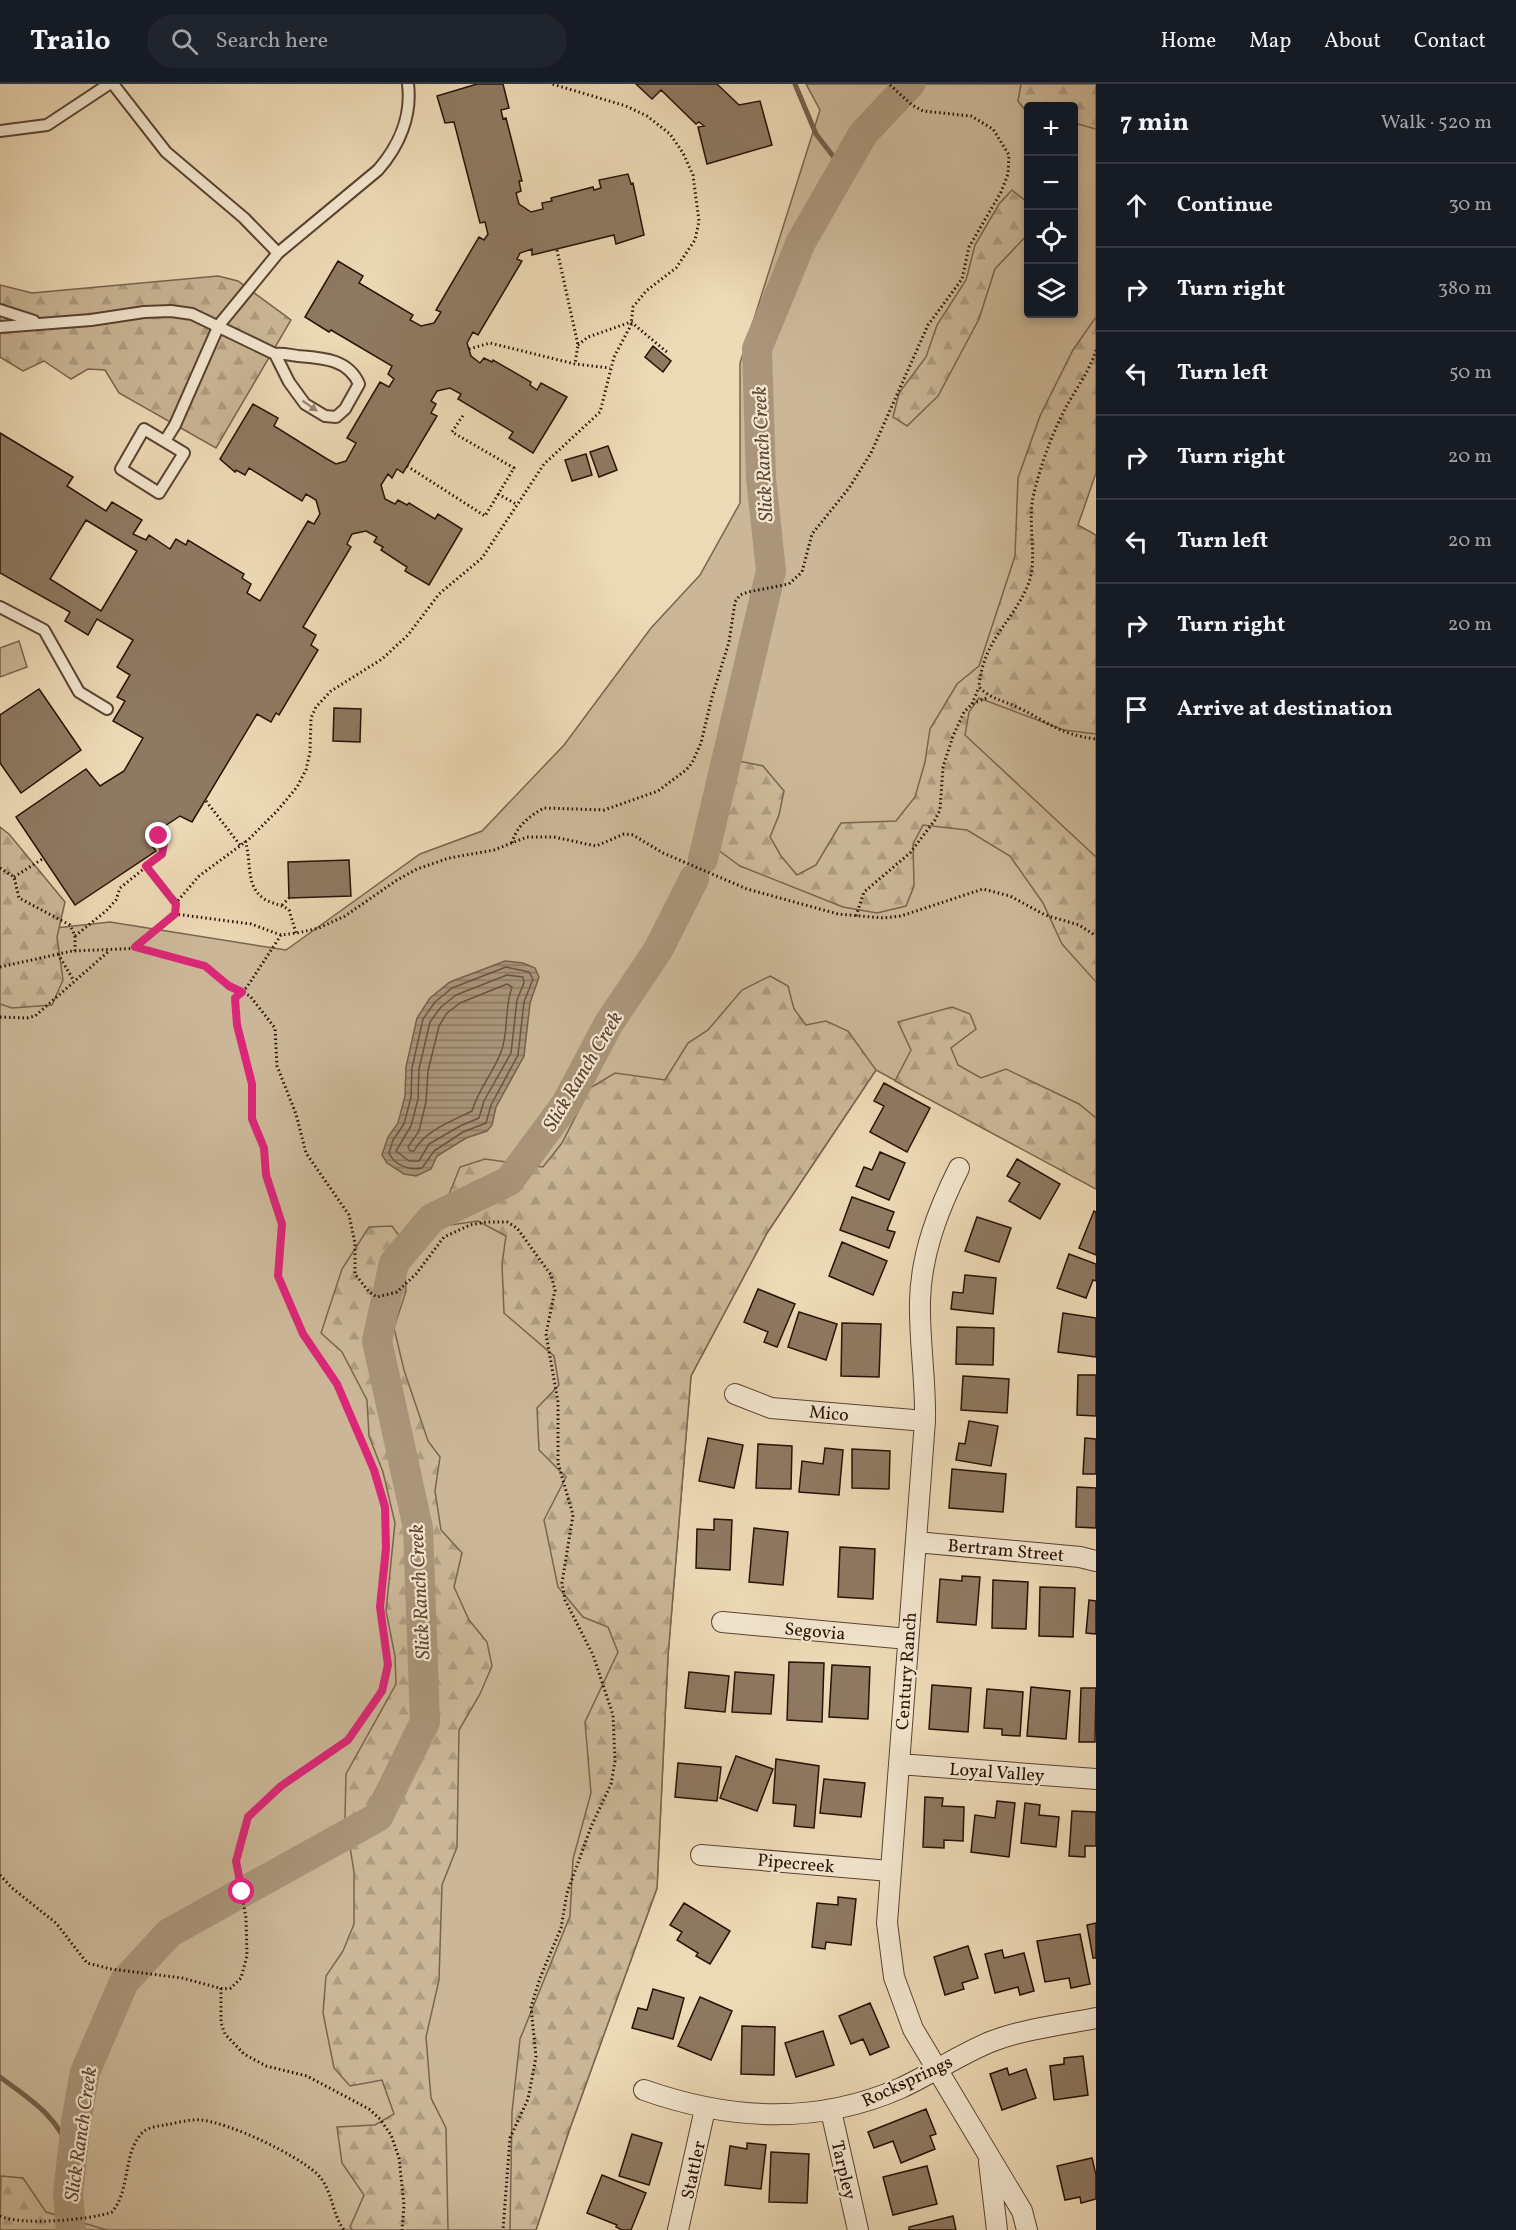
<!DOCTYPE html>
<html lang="en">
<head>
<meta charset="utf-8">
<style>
  body { margin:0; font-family:Vollkorn,serif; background:#20242c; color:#f1f3f6 }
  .controls { position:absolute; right:18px; top:18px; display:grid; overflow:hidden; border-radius:6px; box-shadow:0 3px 9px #0003 }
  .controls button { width:54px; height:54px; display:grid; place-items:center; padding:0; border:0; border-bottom:2px solid #363941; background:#171b24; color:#f1f3f6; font:30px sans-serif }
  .stop { position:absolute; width:18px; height:18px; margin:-14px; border:4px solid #db2777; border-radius:50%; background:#fff }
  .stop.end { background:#db2777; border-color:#fff; box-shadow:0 2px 6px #0008 }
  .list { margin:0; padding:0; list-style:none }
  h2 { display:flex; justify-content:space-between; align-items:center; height:78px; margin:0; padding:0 24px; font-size:26px }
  h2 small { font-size:20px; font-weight:400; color:#9ea1a6 }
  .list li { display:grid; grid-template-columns:39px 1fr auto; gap:18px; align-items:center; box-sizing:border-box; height:84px; padding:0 24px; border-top:2px solid #363941 }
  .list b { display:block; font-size:22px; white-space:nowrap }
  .list em { font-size:20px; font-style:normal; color:#9ea1a6 }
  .icon { flex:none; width:33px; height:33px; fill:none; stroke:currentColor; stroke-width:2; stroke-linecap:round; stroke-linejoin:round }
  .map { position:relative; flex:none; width:1096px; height:2146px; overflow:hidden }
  header { display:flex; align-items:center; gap:36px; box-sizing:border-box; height:84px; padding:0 30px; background:#171b24; border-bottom:2px solid #363941 }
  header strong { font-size:28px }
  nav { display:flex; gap:33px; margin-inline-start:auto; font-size:21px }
  .search { width:420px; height:54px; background:#20242c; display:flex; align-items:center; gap:15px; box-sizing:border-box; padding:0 21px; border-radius:33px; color:#9ea1a6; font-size:22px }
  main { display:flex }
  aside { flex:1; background:#171b24 }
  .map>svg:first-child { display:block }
  .green { fill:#cbb797; stroke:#7a644e; stroke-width:1.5; fill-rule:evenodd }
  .forest { fill:url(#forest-firs); stroke:#7a644e; stroke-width:1.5 }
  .water { fill:url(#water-rules); stroke:#76604c; stroke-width:1.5 }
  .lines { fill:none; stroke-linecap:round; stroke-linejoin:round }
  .shore { stroke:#6a5340; stroke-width:1.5 }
  .stream { stroke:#76604c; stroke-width:5 }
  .river { stroke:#aa957a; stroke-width:30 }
  .building { fill:#8e7961; stroke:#291106; stroke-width:1.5; fill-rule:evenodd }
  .service-casing { stroke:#5a4332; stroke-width:14 }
  .minor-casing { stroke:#5a4332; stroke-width:22 }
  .path { stroke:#291106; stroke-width:3; stroke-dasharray:1.5 3; stroke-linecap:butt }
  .service { stroke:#f3e6cf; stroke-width:10 }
  .minor { stroke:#f3e6cf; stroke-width:20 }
  .oneway { fill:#988675 }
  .route { stroke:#db2777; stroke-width:8 }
  .labels { text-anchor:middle; stroke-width:4.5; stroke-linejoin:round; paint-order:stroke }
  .street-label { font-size:18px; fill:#291106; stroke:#f3e6cf }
  .water-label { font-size:20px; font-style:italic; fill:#5d4634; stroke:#f3e6cf }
</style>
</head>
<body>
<header>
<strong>Trailo</strong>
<div class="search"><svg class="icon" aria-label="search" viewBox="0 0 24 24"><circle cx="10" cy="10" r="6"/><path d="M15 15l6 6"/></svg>Search here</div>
<nav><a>Home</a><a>Map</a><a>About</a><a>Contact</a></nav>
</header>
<main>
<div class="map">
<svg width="1096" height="2146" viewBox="0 0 1096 2146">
  <defs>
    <pattern id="forest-firs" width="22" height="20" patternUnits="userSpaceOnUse" patternTransform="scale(1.5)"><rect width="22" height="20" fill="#cbb797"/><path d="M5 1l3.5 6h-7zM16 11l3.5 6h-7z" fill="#ae9c81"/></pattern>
    <pattern id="water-rules" width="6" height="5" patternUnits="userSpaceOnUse" patternTransform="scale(1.5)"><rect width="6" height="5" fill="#aa957a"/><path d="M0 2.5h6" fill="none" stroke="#8a7862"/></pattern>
  </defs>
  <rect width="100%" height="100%" fill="#ecd9b5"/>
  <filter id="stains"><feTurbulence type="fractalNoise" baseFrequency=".00333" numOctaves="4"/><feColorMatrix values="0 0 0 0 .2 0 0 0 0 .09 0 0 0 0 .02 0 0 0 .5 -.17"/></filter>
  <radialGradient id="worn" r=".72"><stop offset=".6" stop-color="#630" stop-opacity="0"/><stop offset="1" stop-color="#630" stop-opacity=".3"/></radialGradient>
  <!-- green -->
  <path class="green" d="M806,0H1096V374L1002,606L1096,646V1105L876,986L767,1149L691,1292L668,1572L657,1804L569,2047L536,2146H0V850L110,838L286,866L420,770L482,747L564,661L651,544L700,491L740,419V279L820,26ZM1028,22H1074V230H1028Z
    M19,557L27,583L0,593V564Z"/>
  <!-- forest -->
  <path class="forest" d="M1021,0H1096V45L1074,39V22H1028V30L1018,17Z
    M1012,106L1028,119V150L995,185L979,235L938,312L907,342L893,333L899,309L926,273L937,241L966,196L975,161L999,120Z
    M218,192L238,197L291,236L216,364L119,309L105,286L88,285L71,295L44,277L23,287L0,273V201L32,209Z
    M1096,233V389L1078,441L1096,451V650L1064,646L979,614L969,628L965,651L1096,773V898L1062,860L1043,819L1010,772L967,746L923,741L913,760L914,802L906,822L877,829L843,823L740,782L714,763L719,728L739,677L763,682L784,707L779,731L770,753L781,772L797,791L816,781L841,739L896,737L915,713L925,678L930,645L957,600L979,582L1015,472L1018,394L1040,332L1073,266Z
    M0,743L9,750L65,818L57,853L63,896L52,921L12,924L0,920Z
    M770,892L788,902L794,925L806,941L826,937L848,947L876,986L767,1149L691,1292L668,1572L657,1804L569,2047L536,2146H510L512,2028L520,1955L570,1832L573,1775L591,1709L585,1638L618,1568L608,1543L583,1533L558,1503L544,1436L566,1393L539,1366L537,1324L559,1301L554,1272L504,1229L502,1180L506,1152L478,1137L451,1141L446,1118L460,1083L485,1075L543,1083L562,1059L590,1004L615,989L665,996L688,959L708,946L742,906Z
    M952,923L970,930L976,945L951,964L958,981L981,994L1006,985L1079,1020L1096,1034V1105L895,997L911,966L898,938Z
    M392,1142L400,1153L397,1171L405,1187L406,1207L394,1244L404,1286L428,1357L440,1373L435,1407L441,1446L462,1469L454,1503L469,1536L487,1558L492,1582L480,1610L459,1646L457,1763L442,1801L439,1896L426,1953L431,2014L446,2044L448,2146H353L350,2143L364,2111L342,2079L337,2043L375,2041L394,2030L382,1996L350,2002L334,1984L323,1929L326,1892L343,1867L354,1840V1788L345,1732L346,1690L396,1600L395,1572L386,1527L395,1439L383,1388L369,1352L367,1316L342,1268L321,1249L342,1185L369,1143Z
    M1,2092L23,2094L46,2128L107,2146H0Z"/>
  <!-- water -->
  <path class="water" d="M505,877L523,879L535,884L539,893L530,919L524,972L496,1023L492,1041L487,1047L466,1054L437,1072L431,1085L416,1092L404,1090L387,1079L382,1071L388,1053L398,1039L405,1012L406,983L417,934L430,914L450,898Z"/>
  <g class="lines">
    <!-- shore -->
    <path class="shore" d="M506,883L529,888L533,895L524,918L518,971L491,1021L486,1039L463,1048L434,1067L422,1084C410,1087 394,1081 389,1069L393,1056L404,1040L411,1013L412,984L423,935L435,918L452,904Z
      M507,891L523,893L524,899L517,916L511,969L484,1017L479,1034L460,1042L429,1060L419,1077H409L396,1067L411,1042L418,1015L419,985L430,938L441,923L456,911Z
      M507,900L512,903C504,924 509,948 501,968C493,989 478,1006 472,1027C452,1037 424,1047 414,1067H410L408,1063L419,1047L426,1018L428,987L439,942L447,929L460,919Z"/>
    <!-- stream -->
    <path class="stream" d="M795,0L816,50L843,85
      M0,1993C34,2018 55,2030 72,2070"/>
    <!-- river -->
    <path class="river" d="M703,775L771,487L761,394L757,265L801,158L863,50L910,0
      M71,2146L68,2110L76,2038L85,1988L124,1898L169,1849L378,1733L425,1638L418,1444L377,1257L394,1179L432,1134L509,1097L566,1020L609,939L658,866L694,795"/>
  </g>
  <!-- building -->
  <path class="building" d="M477,0H503L509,24L501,26L503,35L506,34L522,97H519L521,107L516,109L519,120L531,128L543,125L542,119L552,117L551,114L593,103L594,106L601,104L599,96L628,90L631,100L633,99L644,151L616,160L614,151L532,171V165L520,169L517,175L522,177L478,251L473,248L467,259L471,272L480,279L484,274L492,278L493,276L531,298L530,301L537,306L541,299L567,313L533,369L509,354L513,348L458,315L461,310L450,304L437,307L431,317L436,320L431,329L437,332L403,389L397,385L392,394L388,390L381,401L385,415L395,420L398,416L407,421L409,419L435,435L438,430L462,445L429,501L405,487L407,483L381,466L383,463L374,458L377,453L366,447L352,450L347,460L351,463L303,543L316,551L311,561L318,566L279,631L276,629L271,638L257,630L192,738L180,732L147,754L156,767L75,821L16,733L86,685L100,702L124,687L143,654L113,637L125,617L117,613L130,591L117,583L133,556L97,535L88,551L65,537L70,528L0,489V349L73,393L67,402L106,427L112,418L142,436L133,450L146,456L149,451L170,465L176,455L186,461L188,456L244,490L242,494L251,500L247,509L260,517L308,437L314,440L320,430L316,416L306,410L302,417L249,384L245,391L236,386L235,388L220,375L253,320L278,334L274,342L327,375L336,380L346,377L356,359L347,354L380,298L389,303L394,295L388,290L392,282L331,246L329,248L305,233L338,177L363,192L359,199L413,231L410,236L421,242L434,239L441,228L436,226L479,153L484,156L488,150L485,138L480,139L454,38L445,39L437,12ZM86,436L137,467L101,527L50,495Z
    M636,0H717L739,21L760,17L772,61L707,80L698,43L704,42L699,38L696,40L661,6L652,15Z
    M653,262L671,277L663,288L645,273Z
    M608,362L617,386L599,393L590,368Z
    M586,370L592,391L572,397L565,376Z
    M39,605L81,666L21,709L0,679V631Z
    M334,624L361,625L360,658L333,657Z
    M349,776L351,812L289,814L288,778Z
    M884,999L930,1024L907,1068L870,1048L884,1022L874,1017Z
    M880,1068L905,1079L889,1116L856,1102L864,1083L872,1086Z
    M1017,1075L1060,1100L1040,1135L1009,1117L1020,1099L1007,1092Z
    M852,1113L894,1128L887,1146L895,1148L889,1164L840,1146Z
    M1094,1127L1096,1128V1171L1079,1164Z
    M977,1133L1011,1144L999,1178L965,1167Z
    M842,1158L887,1177L873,1211L829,1192Z
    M1069,1170L1096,1180V1197L1093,1196L1086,1214L1057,1204Z
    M965,1191L996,1194L993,1230L951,1225L953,1208L963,1209Z
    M758,1205L795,1220L777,1263L764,1258L768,1248L744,1238Z
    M799,1228L837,1240L826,1276L788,1263Z
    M1063,1229L1096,1234V1273L1058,1268Z
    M842,1239L881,1240L879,1293L841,1292Z
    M957,1243L994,1244L993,1281L956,1280Z
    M1078,1291H1096V1332L1077,1331Z
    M963,1292L1009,1295L1007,1329L961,1326Z
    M969,1337L998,1342L991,1382L956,1376L959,1359L965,1360Z
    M708,1354L743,1361L734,1404L699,1397Z
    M1085,1354L1096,1355V1390H1083Z
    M758,1360L792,1362L791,1405L756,1404Z
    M825,1364L843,1366L839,1411L799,1408L802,1377L823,1380Z
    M852,1365L890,1367L889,1405L852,1404Z
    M952,1385L1006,1390L1003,1428L949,1424Z
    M1077,1403L1096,1404V1444L1076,1443Z
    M714,1435L732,1436L730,1486L696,1484L697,1445L714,1446Z
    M754,1444L788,1448L783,1501L749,1498Z
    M840,1463L875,1465L873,1515L838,1513Z
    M962,1492L980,1493L976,1541L937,1538L940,1495L962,1497Z
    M993,1496L1028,1498L1026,1545L992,1544Z
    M1040,1503L1075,1504L1073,1553L1039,1552Z
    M1089,1516L1096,1517V1550L1086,1549Z
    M789,1578L824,1579L822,1638L787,1636Z
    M832,1581L870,1583L868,1635L829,1633Z
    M689,1588L729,1592L725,1628L685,1624Z
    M735,1588L774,1591L771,1630L732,1628Z
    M932,1601L971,1604L968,1648L929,1645Z
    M1031,1603L1070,1607L1066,1655L1027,1652Z
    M1081,1604H1096L1095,1658H1079Z
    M987,1605L1023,1608L1020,1652L1002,1651V1645L984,1644Z
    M736,1672L773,1685L757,1727L720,1714Z
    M776,1675L819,1682L814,1744L794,1742L796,1721L773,1719Z
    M678,1679L721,1683L717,1717L675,1713Z
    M824,1695L865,1699L861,1733L820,1729Z
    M925,1713L943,1714L942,1722L964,1723L963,1757L944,1756V1764L923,1763Z
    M997,1717L1015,1719L1009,1773L971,1768L975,1731L995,1734Z
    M1025,1719L1040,1721L1039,1731L1059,1733L1056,1763L1021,1759Z
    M1072,1727L1096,1728V1762H1085V1773L1069,1772Z
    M838,1813L856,1815L851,1861L826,1858L825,1865L812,1863L817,1819L838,1821Z
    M684,1819L730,1847L710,1880L696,1872L698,1869L677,1856L682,1848L670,1841Z
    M1096,1839V1874H1093L1087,1841Z
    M1080,1850L1090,1900L1071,1904L1069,1894L1045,1898L1037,1857Z
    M968,1862L978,1894L962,1899L964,1905L945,1911L934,1873Z
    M1002,1866L1004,1874L1024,1869L1034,1907L1020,1911L1018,1903L995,1909L985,1870Z
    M653,1905L684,1914L673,1955L632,1944L638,1924L647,1926Z
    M700,1913L732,1927L711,1976L678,1962Z
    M870,1919L889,1963L870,1971L863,1955L851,1960L839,1932Z
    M742,1942L775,1943L774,1991L741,1990Z
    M823,1947L834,1981L796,1993L785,1959Z
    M1083,1972L1088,2011L1054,2016L1050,1982L1064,1980V1974Z
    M1007,1984L1009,1991L1026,1985L1036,2014L1002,2026L990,1990Z
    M926,2025L936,2050L930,2052L935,2065L901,2079L893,2057L874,2064L868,2048Z
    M632,2050L662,2059L649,2101L619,2092Z
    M747,2059L766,2061L761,2105L725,2101L730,2062L747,2065Z
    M771,2068L809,2070L807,2119L769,2118Z
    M1092,2074L1096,2091V2115L1081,2119L1080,2113L1065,2116L1057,2082Z
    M927,2082L937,2120L893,2131L883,2093Z
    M602,2091L646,2109L631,2146H622L616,2143L617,2141L587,2129Z
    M953,2132L956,2146H909V2143Z"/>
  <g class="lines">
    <defs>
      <path id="service" d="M113,0L166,68L244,134L278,169L219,241L175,341L165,357
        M0,47L47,41L109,0
        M278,169L378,86C399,62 412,32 408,0
        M0,226L34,237
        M0,243L91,236L144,228L171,227L192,230L275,270L289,298L305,320L325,332L336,333L345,325L359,300C348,275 323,274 298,272C290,271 283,269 275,270
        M144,345L184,369L159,409L121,385Z
        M0,523L44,546L79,608L107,625"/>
      <path id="minor" d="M959,1084C938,1126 921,1170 920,1217C919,1257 926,1296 925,1337L887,1839L894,1893L913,1945L1022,2127L1027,2146
        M735,1310L771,1324L925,1337
        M916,1458L1080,1473L1096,1477
        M722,1538L908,1555
        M899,1680L1096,1695
        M701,1771L890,1787
        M644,2006C729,2036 817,2041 901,2004C931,1990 959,1971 990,1958C1023,1945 1061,1941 1096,1934
        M831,2027L858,2146
        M989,2078L997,2146
        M678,2146L705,2025"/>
    </defs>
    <!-- service casing -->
    <use href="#service" class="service-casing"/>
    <!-- minor casing -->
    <use href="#minor" class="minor-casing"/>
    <!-- path -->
    <path class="path" d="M557,166L578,261L575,280
      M578,261L588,253L631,238L668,269
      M469,265L490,259L575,280L610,284
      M1096,266C1090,286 1076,305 1066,323C1052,350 1041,380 1034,409C1026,439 1039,473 1028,501C1012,539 983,556 979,603C992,616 1003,616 1019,624C1050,639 1058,650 1096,655
      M407,382L485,432L514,384L452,348L464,330
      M498,410L516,420
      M972,620L979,603
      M206,717L240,761
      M245,757C252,777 245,801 263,814C271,820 281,820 289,826L296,849
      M512,759C516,743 529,732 544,724L604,726L658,707L686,686L692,679L701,659L712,613L729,558L735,518L740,511L748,508L789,500L802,488L812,450L849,404L871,369L928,241L962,195L969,163L1001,108L1008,90L1009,71L993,45L971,32L923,27L912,21L889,0
      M146,782L175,820V830
      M0,784L14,793L19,814L70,841L75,852L106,827L116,816L120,804L162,770L164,759L157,748
      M14,793L44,774
      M175,820L199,792L248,756L277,727L297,703L306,686L310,668L311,634L316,623L331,607L382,575L408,551L439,510L482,474L544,380L600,328L614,273L631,241L633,223L646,207L676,184L695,156L699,137L693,91L683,69L670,50L647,32L626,22L552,0
      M282,821L289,814
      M856,832L864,808L910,769L935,736L940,726L943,683L953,652L964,628L972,620L989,613
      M136,862L175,830L251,840L281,851L297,849L319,844L345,832L397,796L417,785L449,774L494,766L527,753H554L596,762L624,750L633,751L663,769L747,805L838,830L883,834L901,832L983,805L1010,812L1045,831L1079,841L1096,852
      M75,867V852
      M58,870L74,897
      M0,883L72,867L144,864L205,882L229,902L250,912L275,944L277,982L296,1030L306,1069L349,1131L355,1159V1190L369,1208L377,1213L397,1208L416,1190L444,1153L470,1141L486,1138H507L517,1144L551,1191L555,1206L546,1250L558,1318V1379L573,1431L562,1499L565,1516L593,1571L613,1631L615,1677L611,1700L591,1743L567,1809L561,1844L540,1894L531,1923L536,1973L528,2015L510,2054L503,2146
      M0,933L27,934L35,932L108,868
      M0,1791L12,1804L56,1839L87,1879L111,1885L182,1894L223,1905L231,1904L241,1894L247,1872L246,1834L236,1777L248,1733L281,1702L348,1656L368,1631L382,1607L387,1593L386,1556L379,1523L386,1463L385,1423L374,1386L337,1300L303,1250L278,1192L282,1140L266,1091L264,1064L252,1035V1000L237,941L235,914L247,903L281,851
      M221,1904V1939L225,1950L244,1970L266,1982L307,1992L369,2025L380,2035L391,2051L399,2074L404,2121L402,2146
      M0,2132C21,2142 90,2136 112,2128C131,2106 122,2069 143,2048C149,2043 158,2042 165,2041C176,2039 189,2035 201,2036C230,2039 295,2070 316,2089C333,2104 331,2129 344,2146"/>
    <!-- service -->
    <use href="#service" class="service"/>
    <!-- minor -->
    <use href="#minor" class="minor"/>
  </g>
  <!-- one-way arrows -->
  <defs><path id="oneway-solid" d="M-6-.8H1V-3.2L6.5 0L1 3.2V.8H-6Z" transform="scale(1.5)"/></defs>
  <use class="oneway" href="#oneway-solid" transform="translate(310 322) rotate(35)"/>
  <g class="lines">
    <!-- route -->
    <path class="route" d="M159,752L164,759L162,770L146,782L176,820L175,830L135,863L205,882L229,902L242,908L235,914L237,941L252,1000V1035L264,1064L266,1091L282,1140L278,1192L303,1250L337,1300L374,1386L385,1423L386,1464L380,1523L388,1581L382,1607L348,1656L281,1702L248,1733L236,1777L242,1808"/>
  </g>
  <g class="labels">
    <!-- street labels -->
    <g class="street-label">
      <text transform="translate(829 1329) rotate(5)" y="6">Mico</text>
      <text transform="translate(1006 1466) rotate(5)" y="6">Bertram Street</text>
      <text transform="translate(815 1547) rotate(5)" y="6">Segovia</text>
      <text transform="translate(906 1587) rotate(-86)" y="6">Century Ranch</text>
      <text transform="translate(997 1688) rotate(4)" y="6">Loyal Valley</text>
      <text transform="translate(796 1779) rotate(5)" y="6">Pipecreek</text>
      <text transform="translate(907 1997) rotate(-25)" y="6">Rocksprings</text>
      <text transform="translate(693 2086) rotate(-78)" y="6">Stattler</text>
      <text transform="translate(844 2086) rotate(77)" y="6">Tarpley</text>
    </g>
    <!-- water labels -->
    <g class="water-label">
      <text transform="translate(762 370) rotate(-93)" y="7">Slick Ranch Creek</text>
      <text transform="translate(582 987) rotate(-59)" y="7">Slick Ranch Creek</text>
      <text transform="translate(419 1508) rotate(-93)" y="7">Slick Ranch Creek</text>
      <text transform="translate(80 2050) rotate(-82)" y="7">Slick Ranch Creek</text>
    </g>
  </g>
  <rect width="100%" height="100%" filter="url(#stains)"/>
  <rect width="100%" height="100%" fill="url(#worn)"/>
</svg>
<div class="controls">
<button>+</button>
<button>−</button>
<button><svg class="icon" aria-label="locate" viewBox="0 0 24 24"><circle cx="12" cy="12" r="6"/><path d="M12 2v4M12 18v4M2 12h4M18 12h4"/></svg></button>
<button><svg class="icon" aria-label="layers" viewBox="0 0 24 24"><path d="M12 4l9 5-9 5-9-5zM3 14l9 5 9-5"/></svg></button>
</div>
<div class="stop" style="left:242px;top:1808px"></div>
<div class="stop end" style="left:159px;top:752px"></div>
</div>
<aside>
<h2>7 min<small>Walk · 520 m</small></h2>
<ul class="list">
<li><svg class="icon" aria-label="ahead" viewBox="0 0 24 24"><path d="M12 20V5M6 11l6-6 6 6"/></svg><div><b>Continue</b></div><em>30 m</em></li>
<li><svg class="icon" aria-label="right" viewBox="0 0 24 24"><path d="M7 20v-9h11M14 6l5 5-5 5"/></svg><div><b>Turn right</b></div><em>380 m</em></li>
<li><svg class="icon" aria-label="left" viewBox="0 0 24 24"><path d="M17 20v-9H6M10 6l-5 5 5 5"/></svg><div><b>Turn left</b></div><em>50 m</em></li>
<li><svg class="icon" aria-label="right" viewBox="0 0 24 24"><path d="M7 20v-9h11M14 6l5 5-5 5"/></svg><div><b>Turn right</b></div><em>20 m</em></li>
<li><svg class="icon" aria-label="left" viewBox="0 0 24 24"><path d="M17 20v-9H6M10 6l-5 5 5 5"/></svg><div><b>Turn left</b></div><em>20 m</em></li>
<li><svg class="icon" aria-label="right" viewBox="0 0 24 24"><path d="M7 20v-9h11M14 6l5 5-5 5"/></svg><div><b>Turn right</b></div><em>20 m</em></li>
<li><svg class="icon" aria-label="arrive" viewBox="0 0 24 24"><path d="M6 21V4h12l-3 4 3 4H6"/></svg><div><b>Arrive at destination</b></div></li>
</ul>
</aside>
</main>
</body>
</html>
